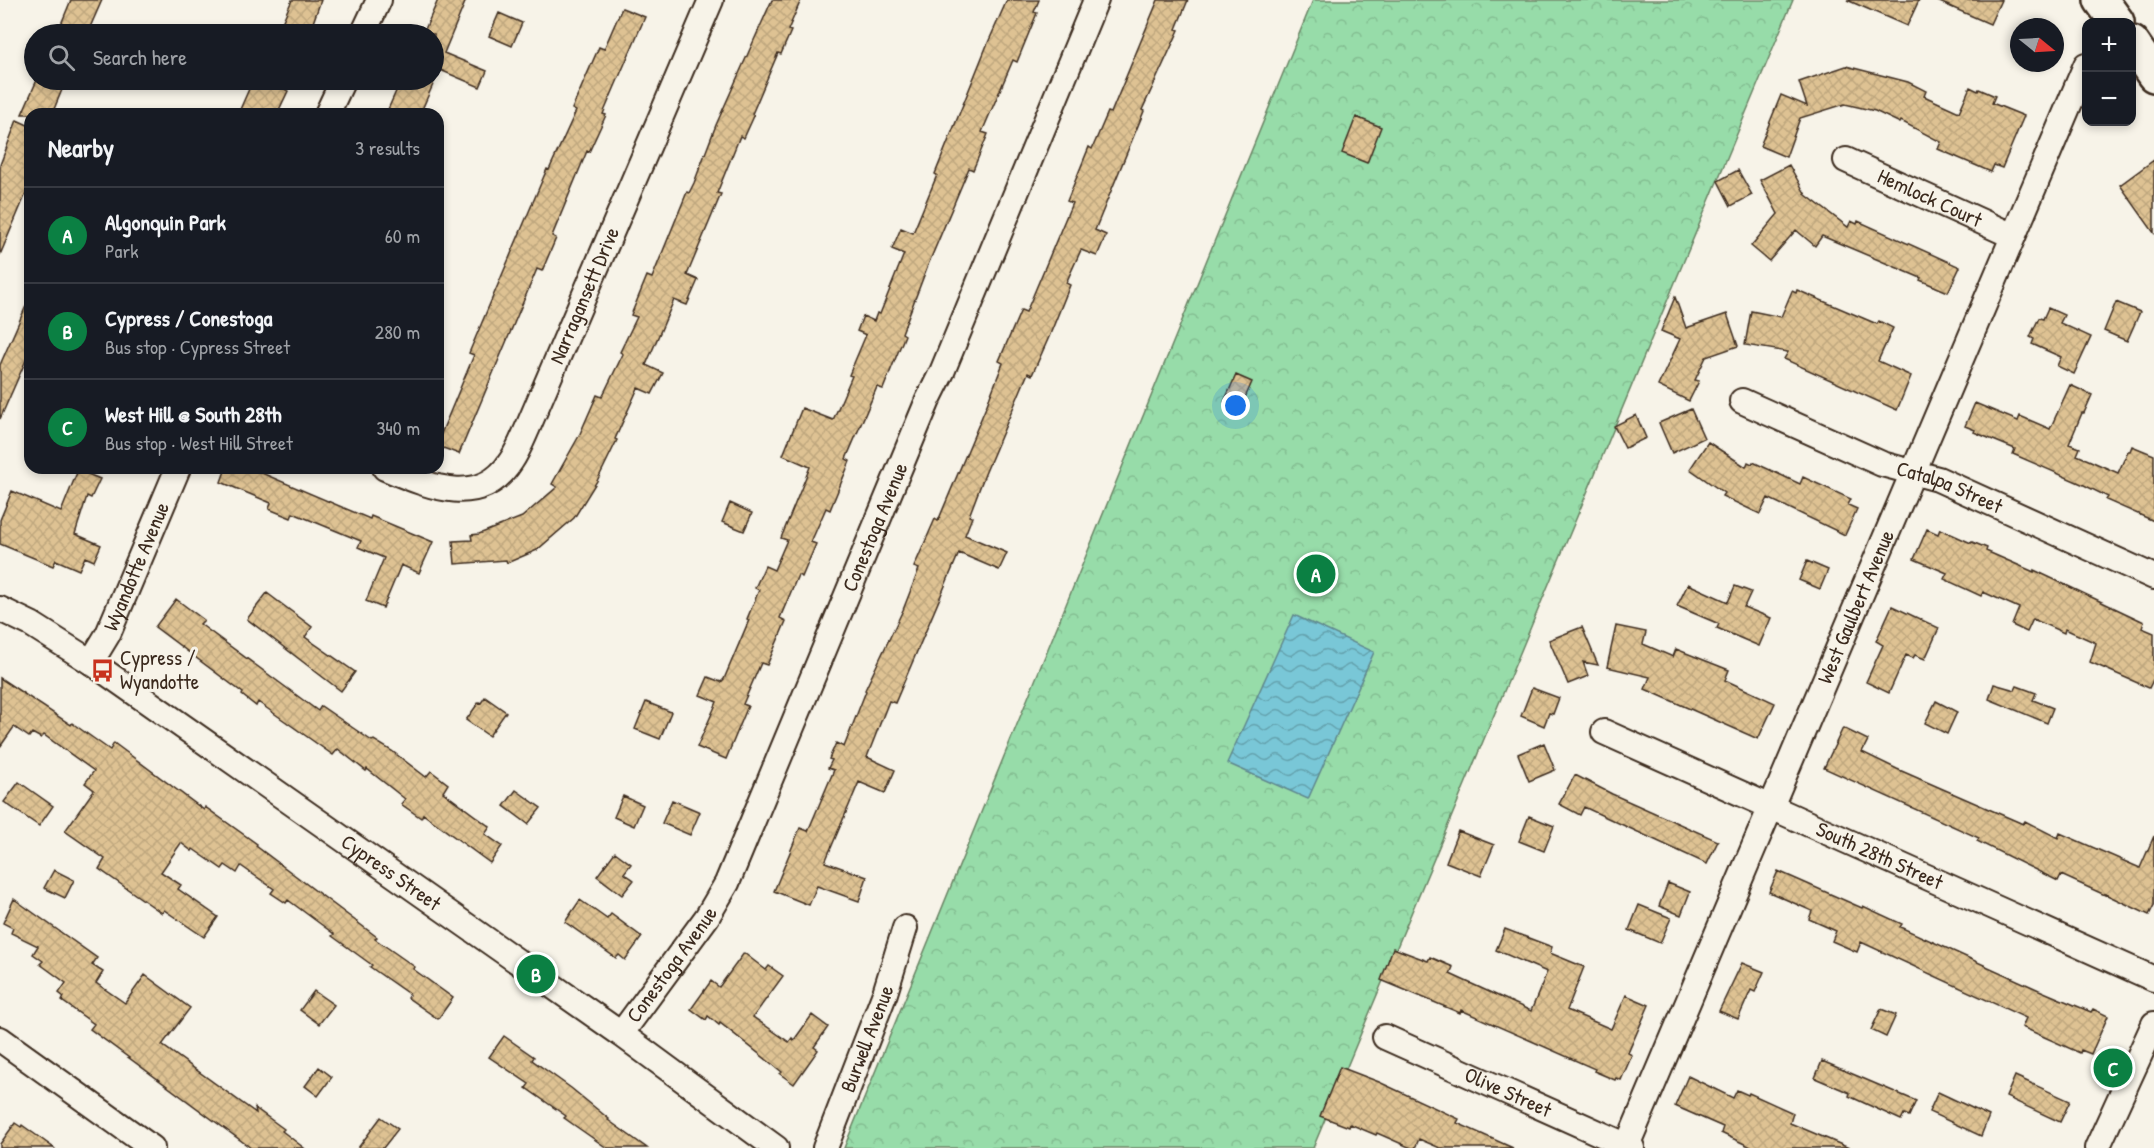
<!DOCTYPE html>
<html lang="en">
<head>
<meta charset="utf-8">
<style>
  body { margin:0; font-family:"Patrick Hand",sans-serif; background:#20242c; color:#f1f3f6 }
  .controls { position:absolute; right:18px; top:18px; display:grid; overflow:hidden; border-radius:12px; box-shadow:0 3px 9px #0003 }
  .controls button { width:54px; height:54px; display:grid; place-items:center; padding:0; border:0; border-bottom:2px solid #363941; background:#171b24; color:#f1f3f6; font:30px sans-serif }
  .compass { position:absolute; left:2010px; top:18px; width:54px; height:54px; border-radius:50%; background:#171b24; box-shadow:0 3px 9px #0003; rotate:108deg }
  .you { position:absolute; left:1236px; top:406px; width:21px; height:21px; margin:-15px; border:4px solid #fff; border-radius:50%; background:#1a73e8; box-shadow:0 0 0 9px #1a73e833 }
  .badge { display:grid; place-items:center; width:39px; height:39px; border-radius:50%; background:#0b8043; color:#fff; font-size:20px; font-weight:700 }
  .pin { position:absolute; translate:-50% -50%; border:3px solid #fff; box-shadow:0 2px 6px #0006 }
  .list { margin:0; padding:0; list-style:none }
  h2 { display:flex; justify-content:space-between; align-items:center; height:78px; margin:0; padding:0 24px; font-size:26px }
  h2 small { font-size:20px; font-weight:400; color:#9ea1a6 }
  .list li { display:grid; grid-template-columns:39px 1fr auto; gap:18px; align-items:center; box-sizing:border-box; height:96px; padding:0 24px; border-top:2px solid #363941 }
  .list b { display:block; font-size:22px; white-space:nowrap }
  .list p { margin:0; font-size:20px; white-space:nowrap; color:#9ea1a6 }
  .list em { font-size:20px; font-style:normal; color:#9ea1a6 }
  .icon { flex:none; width:33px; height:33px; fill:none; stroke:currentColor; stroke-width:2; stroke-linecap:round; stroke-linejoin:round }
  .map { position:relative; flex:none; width:2154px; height:1148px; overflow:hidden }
  .search { position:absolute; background:#171b24; box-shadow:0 3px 9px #0003; left:24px; top:24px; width:420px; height:66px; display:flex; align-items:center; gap:15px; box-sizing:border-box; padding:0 21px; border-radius:33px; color:#9ea1a6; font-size:22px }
  .panel { position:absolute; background:#171b24; box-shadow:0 3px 9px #0003; left:24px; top:108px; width:420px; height:366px; border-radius:18px }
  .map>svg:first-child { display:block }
  .forest { fill:url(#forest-crowns); stroke:#698364; stroke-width:1.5 }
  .water { fill:url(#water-waves); stroke:#60888d; stroke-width:1.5 }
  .building { fill:url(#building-cross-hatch); stroke:#3b2a1e; stroke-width:1.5 }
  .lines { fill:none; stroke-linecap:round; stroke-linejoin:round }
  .street-casing { stroke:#3b2a1e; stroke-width:28 }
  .secondary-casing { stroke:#3b2a1e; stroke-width:38 }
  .street { stroke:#f7f3e8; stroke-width:24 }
  .secondary { stroke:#f7f3e8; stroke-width:33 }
  .labels { text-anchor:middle; stroke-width:6; stroke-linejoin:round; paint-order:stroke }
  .street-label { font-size:21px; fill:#3b2a1e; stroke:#f7f3e8 }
  .poi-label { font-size:21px; fill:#3b2a1e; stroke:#f7f3e8; text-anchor:start }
</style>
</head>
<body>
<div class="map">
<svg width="2154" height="1148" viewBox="0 0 2154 1148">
  <defs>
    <pattern id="forest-crowns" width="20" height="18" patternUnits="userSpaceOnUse" patternTransform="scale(1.5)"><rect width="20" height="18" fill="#97dca9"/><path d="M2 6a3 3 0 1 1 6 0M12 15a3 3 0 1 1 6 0" fill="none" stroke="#83bd91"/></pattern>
    <pattern id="water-waves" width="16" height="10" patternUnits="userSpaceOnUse" patternTransform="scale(1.5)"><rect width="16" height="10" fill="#79c7d7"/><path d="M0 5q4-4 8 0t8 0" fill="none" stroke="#64a2ae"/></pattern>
    <pattern id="building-cross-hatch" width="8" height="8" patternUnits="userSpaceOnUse" patternTransform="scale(1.5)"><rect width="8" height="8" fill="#dec293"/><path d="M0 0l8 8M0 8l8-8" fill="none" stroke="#bfa77e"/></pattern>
  </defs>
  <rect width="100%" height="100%" fill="#f7f3e8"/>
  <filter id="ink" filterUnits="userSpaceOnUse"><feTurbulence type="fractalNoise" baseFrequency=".0167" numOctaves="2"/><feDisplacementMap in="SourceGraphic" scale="12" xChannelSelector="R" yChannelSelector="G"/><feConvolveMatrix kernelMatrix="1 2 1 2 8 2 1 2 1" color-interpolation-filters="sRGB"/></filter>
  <g filter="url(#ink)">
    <!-- forest -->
    <path class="forest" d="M1313,0H1793L1313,1148H844Z"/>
    <!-- water -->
    <path class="water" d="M1294,615L1374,652L1308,799L1227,763Z"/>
    <!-- building -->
    <path class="building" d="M71,0H102L87,34H57Z
      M292,0H321L309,34H277Z
      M438,0H466L444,53L487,71L480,87L438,69L434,78V34H423Z
      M772,0H801L788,30L791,31L781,54L778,53L752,114L754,116L744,138L740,136L717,193L721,194L687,275L698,280L687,305L674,300L646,365L663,373L652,394L638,388L615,439L617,440L597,481L574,518L537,550L507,563L506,560L455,564L453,541L472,540L471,535L479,534L522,517L557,487L552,484L579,436L597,395L602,397L623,354L620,352L637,317L631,315L647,276L652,278L687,192L689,193L694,183L716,125Z
      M1007,0H1039L1034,12L1037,13L1017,62L1013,60L982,132L988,134L973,170L969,168L928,265L902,333L905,335L883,389L877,387L846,459L850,461L830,510L826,508L811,542L816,544L802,577L798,575L780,618L786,621L767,665L761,663L743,704L748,706L726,759L697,747L717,702L700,695L708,677L721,682L724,679L749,620L747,619L759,590L755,588L765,566L774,570L787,540L781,538L810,467L783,455L802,408L833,420L852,376L849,375L866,335L857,331L863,316L874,321L877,313L880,314L904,254L892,249L901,228L913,233L937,175L935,174L987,45Z
      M1158,0H1188L1176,29L1179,30L1142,110L1144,111L1095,230L1106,235L1097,256L1081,250L1066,283L1070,285L1049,337L1032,375L1028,373L985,474L969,516L972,517L965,535L1007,553L999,570L959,553L895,703L889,701L867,757L895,770L885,793L859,782L825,862L867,877L859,901L817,886L809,905L774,891L800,828L808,831L834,770L828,768L832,760L829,759L836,743L844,747L866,691L865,690L903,610L919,569L914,567L935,519L938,521L986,407L1003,363L999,361L1021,310L1026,312L1030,303L1072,203L1067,201L1089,147L1092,149L1108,112L1111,113Z
      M1847,0H1919L1907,26Z
      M1935,0H2001L1990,24Z
      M622,8L645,17L603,114L606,115L589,152L587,151L552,236L556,238L542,271L537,269L459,454L438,446V441L474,355L469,353L547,169L549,170L576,111L572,109L599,47L604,49Z
      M499,13L522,23L512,46L489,36Z
      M1846,66L1908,82L1926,91L1924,96L1959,112L1970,87L1978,91L1979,89L1995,96L1992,103L2024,116L2002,168L1994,165L1991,172L1938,149L1941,142L1901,121L1900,123L1875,111L1845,104L1800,118L1786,157L1760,146L1781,95L1807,106L1799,82Z
      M37,80H66L52,114H22Z
      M253,80H285L282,88L288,91L277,114H238Z
      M401,80H435L420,114H386Z
      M1356,117L1381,127L1367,163L1342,153Z
      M17,120L30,126V184L0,255V165Z
      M2154,160V233L2120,185Z
      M1789,165L1806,195L1848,227L1851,221L1857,224L1858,221L1960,267L1948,292L1920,280L1921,278L1822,236L1815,246L1796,230L1769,261L1751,246L1778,214L1760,180Z
      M1738,170L1752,195L1731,206L1718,181Z
      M1797,290L1877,324L1879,321L1893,328L1878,361L1911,376L1897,410L1784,359L1788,352L1745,345L1751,311L1781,317L1792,291L1796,293Z
      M30,297V351L0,419V365Z
      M1675,297L1686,328L1727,314L1738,346L1706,357L1695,380L1699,381L1689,401L1658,386L1680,339L1661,331Z
      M2116,302L2140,312L2127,341L2104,331Z
      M2048,308L2064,315L2060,323L2091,337L2074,374L2057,366L2061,357L2032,344L2034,339L2030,337L2039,318L2043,319Z
      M1236,375L1252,382L1240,409L1224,402Z
      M2070,385L2092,395L2084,413H2082L2069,444L2080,448L2077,455L2118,473L2128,451H2130L2132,446L2154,455V521L2106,500L2108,497L2084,485L2013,454L2015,449L1974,432L1975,430L1965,426L1975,403L2018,421L2020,416L2050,429Z
      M1691,409L1704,438L1672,453L1659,423Z
      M1636,415L1646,438L1625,448L1614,426Z
      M1708,442L1746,467L1748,462L1752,464L1753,462L1800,484L1803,477L1851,499L1848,505L1857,509L1845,535L1768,498L1760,514L1722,496L1724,493L1690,469Z
      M226,468H250L370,519L371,516L433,542L419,573L401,565L383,608L366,601L384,558L358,547L361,541L293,513L291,518L269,509L271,503L221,482Z
      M78,470L100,479L91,498L87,496L75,534L101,545L94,561L85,557L79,570L56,560L53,566L0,544V520L12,491L61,512Z
      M730,503L752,513L744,531L722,522Z
      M1927,529L1938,534L1940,529L1971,543L1972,542L1987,548L1986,551L2034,572V570L2144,622L2142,628L2154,633V678L2149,688L2090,662L2096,643L2065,629L2064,633L2033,619L2027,632L2012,625L2019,608L1983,592L1981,596L1944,579L1947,573L1914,559Z
      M1807,561L1828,570L1820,589L1799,580Z
      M1688,584L1728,602L1735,586L1751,592L1744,607L1771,618L1759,646L1717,628L1719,624L1677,606Z
      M267,593L312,627L305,637L355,672L341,691L247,619Z
      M176,599L204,620L200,624L318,711L321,706L372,741L374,740L392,751L426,777L431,771L448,784L443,792L490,827L485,834L502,846L490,863L423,814L421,818L401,804L405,799L367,769L366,771L338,749L333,755L258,702L256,706L242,695L243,693L155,627Z
      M1892,606L1939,628L1925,659L1915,655L1913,658L1906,655L1889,693L1866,682L1883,645L1876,641Z
      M1616,626L1646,632L1643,644L1673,657L1676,649L1729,670L1725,680L1775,703L1758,739L1645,689L1650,677L1607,667Z
      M1582,627L1598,665L1583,662L1588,676L1568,684L1549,640Z
      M0,678L71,725L72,723L110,750L114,743L204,810L205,807L257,844L256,846L377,937L375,939L415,967L413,969L453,998L438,1019L408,998L410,995L370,967L372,965L332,936L334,934L288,900L286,903L271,893L274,889L241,866L237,873L225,865L222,869L193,849L192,851L181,843L161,872L181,885L178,889L218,917L204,937L164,910L162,913L99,869L105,859L65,831L94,790L85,783L94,771L44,735L41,738L32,733L29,737L14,727L0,747Z
      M1994,684L2015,690L2017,686L2036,693L2033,700L2053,708L2047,723L1989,699Z
      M1532,688L1559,698L1553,714L1549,713L1544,726L1521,716Z
      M485,697L506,712L489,736L466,720L479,702L481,703Z
      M1936,701L1957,712L1947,734L1925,723Z
      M646,702L671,712L660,739L635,729Z
      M1843,728L1868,740L1862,752L1897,769L2023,824L2025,821L2058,838L2060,833L2140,868L2154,836V905L2149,915L2105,894V895L2061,875L2058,881L1977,841L1979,838L1824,768Z
      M1544,743L1555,770L1529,781L1518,754Z
      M1575,775L1612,794L1718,841L1707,864L1584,807L1580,815L1559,804Z
      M19,782L53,806L39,826L4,802Z
      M516,790L541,808L528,824L504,806Z
      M623,796L643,805L634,826L614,817Z
      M672,800L700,812L690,835L662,823Z
      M1529,816L1554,826L1544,851L1519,841Z
      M1458,831L1494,845L1481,876L1446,862Z
      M615,852L631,864L624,873L634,880L622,895L597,876Z
      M54,870L74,880L65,898L44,888Z
      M1778,871L1862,908L1863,906L1902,924L1900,927L2039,990L2091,1012L2093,1009L2108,1016L2091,1054L2081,1050L2080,1053L2022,1027L2026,1018L1861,942L1857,952L1832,941L1836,931L1809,919L1812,911L1769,892Z
      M1668,883L1690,892L1681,915L1659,906Z
      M14,899L97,958L92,965L103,972L96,983L125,1003L145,975L190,1008L162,1045L256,1113L255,1108L284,1129L282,1131L304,1148H251L90,1029L94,1024L62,1001L64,997L59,993L66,983L40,964L43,961L33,954L38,946L11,933L13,928L3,923Z
      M580,900L607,919L611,914L642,937L625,960L619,955L616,958L565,922Z
      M1639,905L1671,918L1660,943L1629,930Z
      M1505,929L1552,947L1550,953L1584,967L1567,1010L1611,1029L1626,995L1649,1005L1628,1053L1632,1055L1621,1080L1616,1078L1615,1080L1594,1071L1595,1069L1461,1010L1460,1013L1381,980L1393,948L1428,961L1430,957L1453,967L1450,974L1531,1011L1547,972L1496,950Z
      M744,953L766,970L769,966L783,976L753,1017L789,1042L792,1038L794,1040L812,1015L828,1027L814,1047L818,1050L794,1084L780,1074L782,1072L720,1023L719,1025L708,1016L706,1020L691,1009L711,981L719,987Z
      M1742,963L1764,972L1755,992L1751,990L1738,1019L1719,1011Z
      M314,991L334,1005L319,1024L300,1010Z
      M1881,1009L1896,1015L1886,1037L1871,1030Z
      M504,1036L534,1057L532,1060L571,1088L609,1119L608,1120L647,1148H607L564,1118L566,1116L526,1088L529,1084L489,1057Z
      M1822,1061L1916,1101L1909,1116L1904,1114L1901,1120L1849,1096L1850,1093L1815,1078Z
      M319,1067L332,1077L318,1096L305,1086Z
      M1340,1067L1379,1082L1459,1119L1457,1123L1513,1148H1440L1419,1139L1415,1148H1411L1377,1133L1376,1135L1350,1124L1349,1127L1320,1116Z
      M1688,1076L1733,1098L1737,1090L1748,1095L1749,1093L1793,1113L1790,1123L1849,1148H1753L1721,1133L1723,1127L1675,1106Z
      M2015,1076L2070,1101L2060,1122L2006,1097Z
      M1938,1092L1989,1116L1981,1136L1929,1112Z
      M381,1117L398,1129L383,1148H358Z
      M15,1123L21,1127L22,1125L54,1148H0V1144Z"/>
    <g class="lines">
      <defs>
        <g id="street">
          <path d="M363,34L379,0"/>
          <path d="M327,114L343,80"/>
          <path id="s1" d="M1846,160L2013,236"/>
          <path id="s2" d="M1742,401L1882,464L1938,479L2154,577"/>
          <path id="s3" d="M385,468C426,485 480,510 511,461C518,451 523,438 528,427L711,0"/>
          <path id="s4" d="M0,609L31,624L91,662L621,1034L776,1148"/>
          <path id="s5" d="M91,662L108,634L178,468"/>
          <path id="s6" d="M1604,732L2154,979"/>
          <path id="s7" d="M621,1034L707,917L727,883L928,400L942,372L1096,0"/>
          <path id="s8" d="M1385,1037L1632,1148"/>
          <path d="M0,1039L152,1148"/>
          <path id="s9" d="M825,1148L885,993L905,928"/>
          <path id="s10" d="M1626,1148L2086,65"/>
          <path d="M2097,1148L2154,1024"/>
        </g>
        <path id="secondary" d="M2101,0L2117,22
          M2132,43L2154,75"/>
      </defs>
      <!-- street casing -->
      <use href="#street" class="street-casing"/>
      <!-- secondary casing -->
      <use href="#secondary" class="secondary-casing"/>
      <!-- street -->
      <use href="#street" class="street"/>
      <!-- secondary -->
      <use href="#secondary" class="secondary"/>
    </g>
  </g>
  <!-- icons -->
  <defs>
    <symbol id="bus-bare" viewBox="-9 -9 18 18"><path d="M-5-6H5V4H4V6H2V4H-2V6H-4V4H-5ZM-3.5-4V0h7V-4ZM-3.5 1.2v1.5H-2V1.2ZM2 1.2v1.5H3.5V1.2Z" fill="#c8321e" stroke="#f7f3e8" stroke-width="2.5" paint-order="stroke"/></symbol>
  </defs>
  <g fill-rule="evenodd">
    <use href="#bus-bare" x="86" y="654" width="33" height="33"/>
  </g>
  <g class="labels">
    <!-- street labels -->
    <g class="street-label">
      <text dy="7" stroke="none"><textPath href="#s1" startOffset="92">Hemlock Court</textPath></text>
      <text dy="7" stroke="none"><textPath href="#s3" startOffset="321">Narragansett Drive</textPath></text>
      <text dy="7" stroke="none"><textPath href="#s2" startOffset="225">Catalpa Street</textPath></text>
      <text dy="7" stroke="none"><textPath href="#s7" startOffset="570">Conestoga Avenue</textPath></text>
      <text dy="7" stroke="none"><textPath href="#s5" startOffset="106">Wyandotte Avenue</textPath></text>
      <text dy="7" stroke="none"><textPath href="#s10" startOffset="588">West Gaulbert Avenue</textPath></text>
      <text dy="7" stroke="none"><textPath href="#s6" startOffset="302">South 28th Street</textPath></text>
      <text dy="7" stroke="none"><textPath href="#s4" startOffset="472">Cypress Street</textPath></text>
      <text dy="7" stroke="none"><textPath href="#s7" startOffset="86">Conestoga Avenue</textPath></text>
      <text dy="7" stroke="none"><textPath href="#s9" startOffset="117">Burwell Avenue</textPath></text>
      <text dy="7" stroke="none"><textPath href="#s8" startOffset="135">Olive Street</textPath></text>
    </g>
    <!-- poi labels -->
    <g class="poi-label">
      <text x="120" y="665">Cypress /<tspan x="120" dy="24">Wyandotte</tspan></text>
    </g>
  </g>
</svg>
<div class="controls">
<button>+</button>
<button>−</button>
</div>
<svg class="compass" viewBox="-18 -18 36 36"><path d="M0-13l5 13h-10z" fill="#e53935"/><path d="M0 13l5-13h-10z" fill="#9ea1a6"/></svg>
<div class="you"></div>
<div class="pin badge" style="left:1316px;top:574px">A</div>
<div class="pin badge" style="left:536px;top:974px">B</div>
<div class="pin badge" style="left:2113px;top:1068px">C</div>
<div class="search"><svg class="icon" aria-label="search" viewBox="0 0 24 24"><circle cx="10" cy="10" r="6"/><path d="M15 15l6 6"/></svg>Search here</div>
<section class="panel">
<h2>Nearby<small>3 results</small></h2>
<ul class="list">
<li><span class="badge">A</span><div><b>Algonquin Park</b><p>Park</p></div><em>60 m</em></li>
<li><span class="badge">B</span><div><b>Cypress / Conestoga</b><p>Bus stop · Cypress Street</p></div><em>280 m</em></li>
<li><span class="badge">C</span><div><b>West Hill @ South 28th</b><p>Bus stop · West Hill Street</p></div><em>340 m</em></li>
</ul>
</section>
</div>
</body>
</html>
